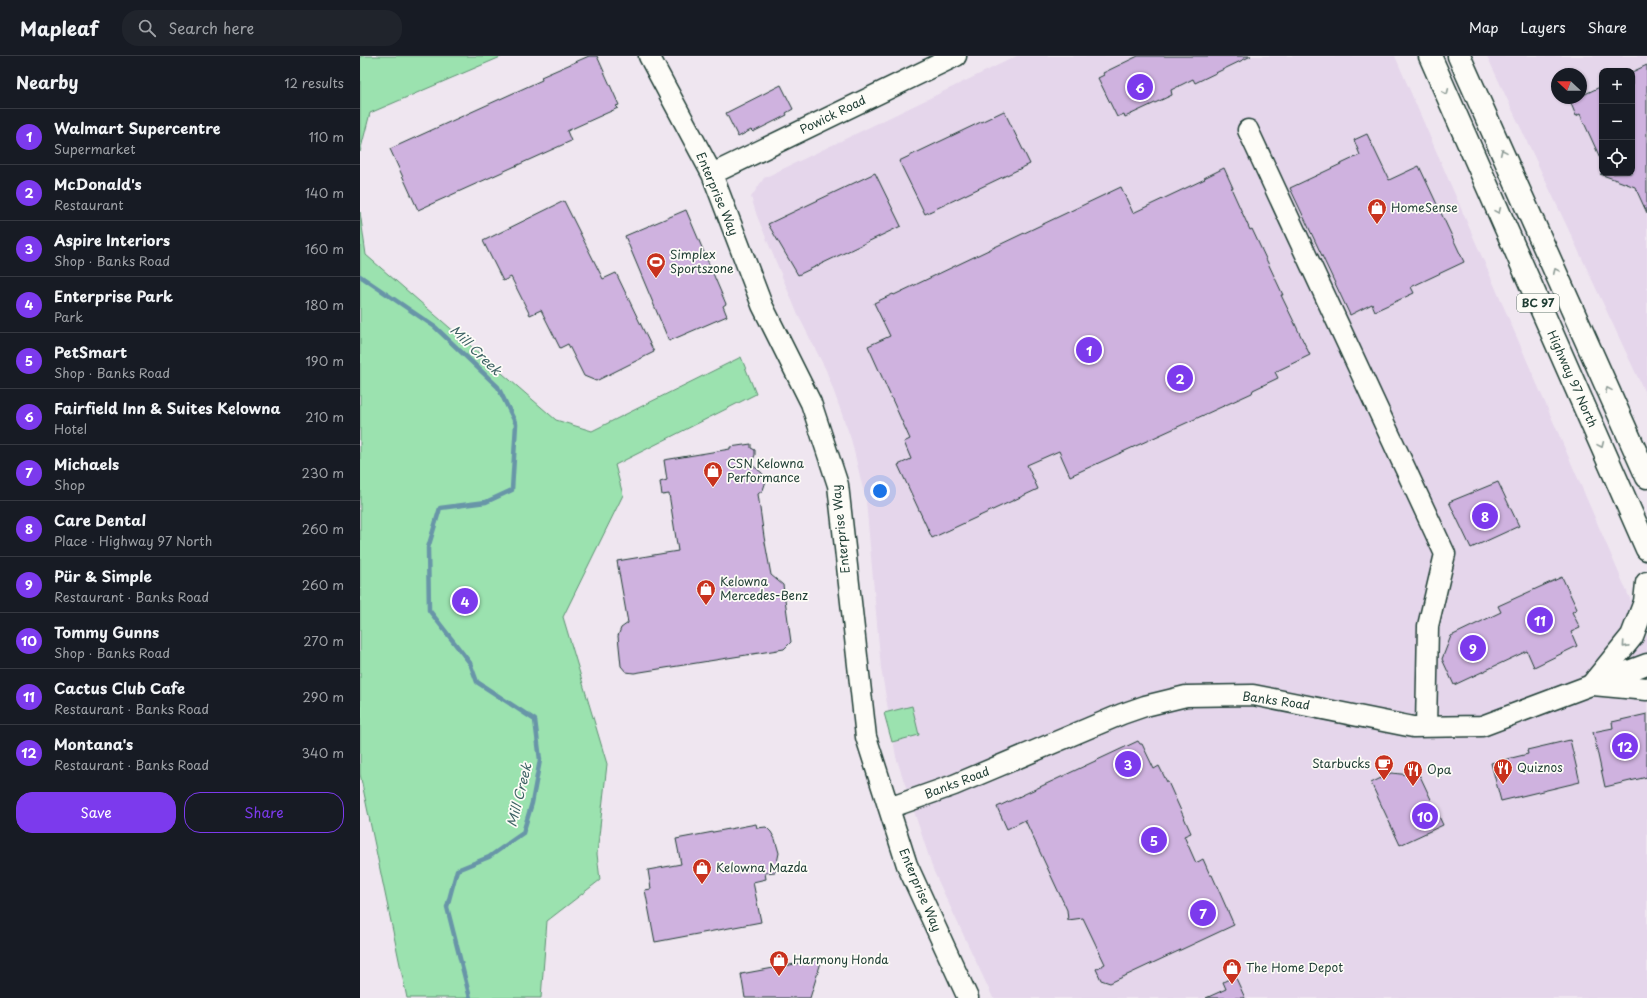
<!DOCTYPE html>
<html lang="en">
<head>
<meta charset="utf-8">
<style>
  body { margin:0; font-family:"Playpen Sans",sans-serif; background:#20242c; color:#f1f3f6 }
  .controls { position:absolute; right:12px; top:12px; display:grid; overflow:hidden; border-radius:8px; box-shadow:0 1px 3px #0004 }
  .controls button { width:36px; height:36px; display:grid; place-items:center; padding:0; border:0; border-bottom:1px solid #363941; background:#171b24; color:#f1f3f6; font:20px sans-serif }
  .compass { position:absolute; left:1191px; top:12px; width:36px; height:36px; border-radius:50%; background:#171b24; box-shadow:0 1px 3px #0004; rotate:292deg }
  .you { position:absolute; left:520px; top:435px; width:14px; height:14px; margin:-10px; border:3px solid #fff; border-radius:50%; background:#1a73e8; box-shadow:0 0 0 6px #1a73e833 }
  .badge { display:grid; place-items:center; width:26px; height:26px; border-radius:50%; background:#7c3aed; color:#fff; font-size:13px; font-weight:700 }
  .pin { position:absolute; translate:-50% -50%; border:2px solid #fff; box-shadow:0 1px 4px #0006 }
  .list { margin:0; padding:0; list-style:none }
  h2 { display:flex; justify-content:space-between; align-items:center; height:52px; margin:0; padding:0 16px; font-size:17px }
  h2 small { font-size:13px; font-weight:400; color:#9ea1a6 }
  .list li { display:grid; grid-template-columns:26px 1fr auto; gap:12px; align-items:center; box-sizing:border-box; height:56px; padding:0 16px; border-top:1px solid #363941 }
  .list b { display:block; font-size:15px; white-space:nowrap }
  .list p { margin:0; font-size:13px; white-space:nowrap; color:#9ea1a6 }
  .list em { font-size:13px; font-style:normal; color:#9ea1a6 }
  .actions { display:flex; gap:8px; padding:12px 16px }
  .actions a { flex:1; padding:9px 0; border:1px solid #7c3aed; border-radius:16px; text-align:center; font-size:14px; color:#7c3aed }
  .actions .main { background:#7c3aed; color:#fff }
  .icon { flex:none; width:22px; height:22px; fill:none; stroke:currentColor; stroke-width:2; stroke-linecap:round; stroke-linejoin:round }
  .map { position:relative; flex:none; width:1287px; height:942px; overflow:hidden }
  header { display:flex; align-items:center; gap:24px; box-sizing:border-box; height:56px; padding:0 20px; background:#171b24; border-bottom:1px solid #363941 }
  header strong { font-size:19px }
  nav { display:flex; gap:22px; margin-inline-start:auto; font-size:14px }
  .search { width:280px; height:36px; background:#20242c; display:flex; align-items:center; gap:10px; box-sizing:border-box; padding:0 14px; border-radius:16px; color:#9ea1a6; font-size:15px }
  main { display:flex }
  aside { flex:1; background:#171b24 }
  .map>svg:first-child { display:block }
  .built { fill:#e5d6eb; fill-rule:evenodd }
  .green { fill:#9be2af; stroke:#5d9072 }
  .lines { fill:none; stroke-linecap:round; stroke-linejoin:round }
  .stream { stroke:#6795a8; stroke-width:4.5 }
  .building { fill:#cfb2df; stroke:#1f3d34 }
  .minor-casing { stroke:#1f3d34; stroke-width:23 }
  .highway-casing { stroke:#1f3d34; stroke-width:25 }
  .minor { stroke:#fdfcf7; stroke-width:20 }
  .highway { stroke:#fdfcf7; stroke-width:22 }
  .oneway { stroke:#8e9c96 }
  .labels { text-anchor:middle; stroke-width:3.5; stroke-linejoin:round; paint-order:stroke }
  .shield { fill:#fdfcf7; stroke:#62766e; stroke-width:1 }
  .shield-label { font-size:11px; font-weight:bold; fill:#1f3d34 }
  .street-label { font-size:12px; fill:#1f3d34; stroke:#fdfcf7 }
  .poi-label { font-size:12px; fill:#1f3d34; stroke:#fdfcf7; text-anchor:start }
  .water-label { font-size:13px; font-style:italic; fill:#3d6264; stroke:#fdfcf7 }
</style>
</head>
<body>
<header>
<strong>Mapleaf</strong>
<div class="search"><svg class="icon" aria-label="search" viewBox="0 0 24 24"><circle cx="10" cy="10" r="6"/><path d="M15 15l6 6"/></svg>Search here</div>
<nav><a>Map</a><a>Layers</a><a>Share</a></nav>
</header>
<main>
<aside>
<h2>Nearby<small>12 results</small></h2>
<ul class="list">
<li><span class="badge">1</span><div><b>Walmart Supercentre</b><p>Supermarket</p></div><em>110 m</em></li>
<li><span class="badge">2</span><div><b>McDonald's</b><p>Restaurant</p></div><em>140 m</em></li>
<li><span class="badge">3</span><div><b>Aspire Interiors</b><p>Shop · Banks Road</p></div><em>160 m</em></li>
<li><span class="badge">4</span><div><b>Enterprise Park</b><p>Park</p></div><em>180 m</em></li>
<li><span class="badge">5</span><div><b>PetSmart</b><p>Shop · Banks Road</p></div><em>190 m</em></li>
<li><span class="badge">6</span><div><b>Fairfield Inn &amp; Suites Kelowna</b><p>Hotel</p></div><em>210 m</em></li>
<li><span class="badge">7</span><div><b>Michaels</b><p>Shop</p></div><em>230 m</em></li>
<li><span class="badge">8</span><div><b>Care Dental</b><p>Place · Highway 97 North</p></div><em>260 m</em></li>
<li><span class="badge">9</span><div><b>Pür &amp; Simple</b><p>Restaurant · Banks Road</p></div><em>260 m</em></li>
<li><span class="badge">10</span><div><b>Tommy Gunns</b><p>Shop · Banks Road</p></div><em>270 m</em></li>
<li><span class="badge">11</span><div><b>Cactus Club Cafe</b><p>Restaurant · Banks Road</p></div><em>290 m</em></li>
<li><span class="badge">12</span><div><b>Montana's</b><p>Restaurant · Banks Road</p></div><em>340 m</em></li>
</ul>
<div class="actions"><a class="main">Save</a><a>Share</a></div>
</aside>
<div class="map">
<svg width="1287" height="942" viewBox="0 0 1287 942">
  <rect width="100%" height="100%" fill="#efe6f0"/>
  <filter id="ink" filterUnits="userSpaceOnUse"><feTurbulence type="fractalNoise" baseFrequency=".025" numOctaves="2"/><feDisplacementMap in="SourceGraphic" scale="8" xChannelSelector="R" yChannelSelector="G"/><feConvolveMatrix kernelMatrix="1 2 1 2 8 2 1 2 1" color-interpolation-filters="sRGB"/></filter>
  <g filter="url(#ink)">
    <!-- built -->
    <path class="built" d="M657,0H1035L1287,582V942H633L574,816L536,701L521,612L506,445L491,383L466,314L438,259L397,160L391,141L404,122Z
      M1127,0H1287V341ZM1242,15H1272V117H1242ZM1197,18H1221V42H1197Z"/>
    <!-- green -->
    <path class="green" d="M0,0H143L10,57L0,96Z
      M0,156L6,199L196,364L232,375L381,301L396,338L255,409L263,439L203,561L247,708L237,798L240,824L187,865L181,942H47L0,718Z
      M552,650L559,679L532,686L524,657Z"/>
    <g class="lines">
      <!-- stream -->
      <path class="stream" d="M0,220L75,271L138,331L156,368L152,434L126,446L80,452L68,492L69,554L110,607L117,626L175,664L180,704L172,747L163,777L129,801L97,814L87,851L110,942"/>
    </g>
    <!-- building -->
    <path class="building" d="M229,0H237L259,49L256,50L258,52L207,75L211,85L58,154L30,93L182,24L181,21Z
      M778,0H891L835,27L833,23L811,34L812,39L765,61L764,58L757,61L738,22L744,19L743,17Z
      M1287,9V157L1275,131L1240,118L1272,117V16Z
      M421,29L433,53L426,57L427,59L393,76L391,74L378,81L366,57Z
      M1242,30V106L1220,58L1216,60L1210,45L1221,42V40Z
      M644,55L670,108L565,158L539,105Z
      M1007,78L1029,124L1059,110L1104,206L1051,231L1054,237L1015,255L1012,248L990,259L930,132L1000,99L994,84Z
      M864,112L873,132H871L890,174L892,173L923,239H921L950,299L915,316L918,322L893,334L892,337L710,420L699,395L667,409L678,433L572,482L538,409L551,403L544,386L550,383L508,290L530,280L514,247L533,238L534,239L761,131L773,157L845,123L844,122Z
      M515,117L541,170L438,219L408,168Z
      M204,145L243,223L256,217L294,296L236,325L224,320L208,288L200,292L181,254L170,259L151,221L143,225L123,185Z
      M326,154L366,248L363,250L367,260L309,285L265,180Z
      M391,388V392L395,394V399L391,408L402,417L406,425L403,434L398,438L404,481L411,519L423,529L431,586L424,593L274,617L266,616L261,610L258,580L261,572L268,567L257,505L318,495L309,438L302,439L300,426L307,424L304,404L370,393V391Z
      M1138,426L1159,470L1111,492L1089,446Z
      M1202,521L1217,553L1212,556L1220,572L1211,576L1217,590L1174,611L1167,595L1094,629L1082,603L1091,580L1141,556L1138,550Z
      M1287,658V721L1245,731L1233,676L1253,672L1252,666Z
      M1210,684L1220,726L1141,745L1131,707L1168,698L1167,694Z
      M778,685L780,688H782L794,713L799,710L807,726H808L831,777L824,780L836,807L843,803L850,819H852L874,869L750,927L741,924L736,913L745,908L723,862L708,864L707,854L665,764L647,773L637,751Z
      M1031,717L1060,720L1083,769L1040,789L1011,727Z
      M396,768L397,772L406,771L411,776L415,783L419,797L415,816L405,817L406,823L393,826L401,866L295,886L285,834L291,833L288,814L321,808L316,783Z
      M462,903L450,942H385L381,918Z
      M875,920L885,942H846L866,933L863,926Z"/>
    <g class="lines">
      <defs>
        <path id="minor" d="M289,0L352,118L402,249L451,347L478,429L506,681L547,809L608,942
          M888,74L1085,498L1068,570L1066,671
          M352,118L596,0
          M529,752L594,729L762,658L785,650L826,640L893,639L1053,671L1122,670L1287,608"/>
        <path id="highway" d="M1070,0L1287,493
          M1099,0L1287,421
          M1233,628L1272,580L1285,546L1287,527
          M1233,628L1287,633"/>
      </defs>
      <!-- minor casing -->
      <use href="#minor" class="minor-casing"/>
      <!-- highway casing -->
      <use href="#highway" class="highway-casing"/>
      <!-- minor -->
      <use href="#minor" class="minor"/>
      <!-- highway -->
      <use href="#highway" class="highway"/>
    </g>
    <!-- one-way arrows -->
    <defs><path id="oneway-chevron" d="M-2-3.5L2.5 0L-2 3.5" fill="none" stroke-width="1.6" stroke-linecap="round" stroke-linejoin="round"/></defs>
    <g class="oneway">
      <use href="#oneway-chevron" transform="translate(1086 36) rotate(66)"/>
      <use href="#oneway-chevron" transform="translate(1143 96) rotate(-114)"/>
      <use href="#oneway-chevron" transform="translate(1138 155) rotate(66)"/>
      <use href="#oneway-chevron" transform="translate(1196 215) rotate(-114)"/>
      <use href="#oneway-chevron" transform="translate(1248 334) rotate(-114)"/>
      <use href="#oneway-chevron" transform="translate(1241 389) rotate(66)"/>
      <use href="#oneway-chevron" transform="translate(1265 589) rotate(132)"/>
    </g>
  </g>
  <!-- icons -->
  <defs>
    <symbol id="shop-pin" viewBox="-11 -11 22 30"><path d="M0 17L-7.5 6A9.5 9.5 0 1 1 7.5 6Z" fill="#c8321e" stroke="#fdfcf7"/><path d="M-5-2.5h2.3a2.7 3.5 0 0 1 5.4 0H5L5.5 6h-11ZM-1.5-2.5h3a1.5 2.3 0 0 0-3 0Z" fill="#fff"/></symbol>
    <symbol id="stadium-pin" viewBox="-11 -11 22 30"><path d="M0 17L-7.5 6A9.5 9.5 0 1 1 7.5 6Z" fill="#c8321e" stroke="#fdfcf7"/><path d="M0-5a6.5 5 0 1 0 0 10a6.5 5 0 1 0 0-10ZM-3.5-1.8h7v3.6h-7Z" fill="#fff"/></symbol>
    <symbol id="cafe-pin" viewBox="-11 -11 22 30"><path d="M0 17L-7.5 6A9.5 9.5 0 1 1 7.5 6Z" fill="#c8321e" stroke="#fdfcf7"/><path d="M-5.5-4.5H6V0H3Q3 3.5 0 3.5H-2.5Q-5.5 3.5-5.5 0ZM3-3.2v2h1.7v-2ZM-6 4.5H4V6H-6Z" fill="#fff"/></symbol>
    <symbol id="restaurant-pin" viewBox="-11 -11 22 30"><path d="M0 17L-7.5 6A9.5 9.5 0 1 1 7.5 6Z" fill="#c8321e" stroke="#fdfcf7"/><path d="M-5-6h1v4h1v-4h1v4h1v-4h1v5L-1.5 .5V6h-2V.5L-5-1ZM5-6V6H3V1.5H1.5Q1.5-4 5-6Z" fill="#fff"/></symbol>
  </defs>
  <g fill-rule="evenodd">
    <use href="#shop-pin" x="1006" y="141" width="22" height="30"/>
    <use href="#stadium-pin" x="285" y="195" width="22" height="30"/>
    <use href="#shop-pin" x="342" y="404" width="22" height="30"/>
    <use href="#shop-pin" x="335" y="522" width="22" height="30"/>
    <use href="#cafe-pin" x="1013" y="697" width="22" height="30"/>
    <use href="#restaurant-pin" x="1132" y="701" width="22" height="30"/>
    <use href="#restaurant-pin" x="1042" y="703" width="22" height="30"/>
    <use href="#shop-pin" x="331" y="801" width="22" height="30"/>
    <use href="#shop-pin" x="408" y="893" width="22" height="30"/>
    <use href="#shop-pin" x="861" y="901" width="22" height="30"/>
  </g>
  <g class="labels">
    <!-- shield labels -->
    <rect class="shield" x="1157" y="238" width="42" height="18" rx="3"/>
    <g class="shield-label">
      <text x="1178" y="251">BC 97</text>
    </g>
    <!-- street labels -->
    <g class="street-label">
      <text transform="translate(473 59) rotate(-26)" y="4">Powick Road</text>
      <text transform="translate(357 138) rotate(67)" y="4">Enterprise Way</text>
      <text transform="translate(1212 323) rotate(66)" y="4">Highway 97 North</text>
      <text transform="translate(481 473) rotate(-96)" y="4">Enterprise Way</text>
      <text transform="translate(916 645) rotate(8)" y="4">Banks Road</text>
      <text transform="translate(597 727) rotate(-21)" y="4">Banks Road</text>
      <text transform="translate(560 834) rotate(67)" y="4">Enterprise Way</text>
    </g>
    <!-- poi labels -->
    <g class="poi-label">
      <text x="1031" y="156">HomeSense</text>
      <text x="310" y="203">Simplex<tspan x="310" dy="14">Sportszone</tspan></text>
      <text x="367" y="412">CSN Kelowna<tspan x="367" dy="14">Performance</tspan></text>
      <text x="360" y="530">Kelowna<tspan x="360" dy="14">Mercedes-Benz</tspan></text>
      <text x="1010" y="712" text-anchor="end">Starbucks</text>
      <text x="1157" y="716">Quiznos</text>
      <text x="1067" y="718">Opa</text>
      <text x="356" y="816">Kelowna Mazda</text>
      <text x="433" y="908">Harmony Honda</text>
      <text x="886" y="916">The Home Depot</text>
    </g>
    <!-- water labels -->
    <g class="water-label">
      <text transform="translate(116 294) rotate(44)" y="5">Mill Creek</text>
      <text transform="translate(159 739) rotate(-76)" y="5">Mill Creek</text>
    </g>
  </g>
</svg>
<div class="controls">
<button>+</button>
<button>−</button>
<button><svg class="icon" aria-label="locate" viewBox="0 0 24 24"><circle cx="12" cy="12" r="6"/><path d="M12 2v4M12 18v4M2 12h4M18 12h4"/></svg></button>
</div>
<svg class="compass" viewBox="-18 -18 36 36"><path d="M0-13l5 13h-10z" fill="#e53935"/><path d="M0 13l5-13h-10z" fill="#9ea1a6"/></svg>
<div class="you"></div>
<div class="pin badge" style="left:729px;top:294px">1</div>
<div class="pin badge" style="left:820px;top:322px">2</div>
<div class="pin badge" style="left:768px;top:708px">3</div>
<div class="pin badge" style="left:105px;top:545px">4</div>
<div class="pin badge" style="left:794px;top:784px">5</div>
<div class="pin badge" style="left:780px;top:31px">6</div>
<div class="pin badge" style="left:843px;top:857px">7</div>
<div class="pin badge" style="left:1125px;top:460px">8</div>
<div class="pin badge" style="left:1113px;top:592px">9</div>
<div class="pin badge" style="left:1065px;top:760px">10</div>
<div class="pin badge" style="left:1180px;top:564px">11</div>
<div class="pin badge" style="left:1265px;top:690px">12</div>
</div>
</main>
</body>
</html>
